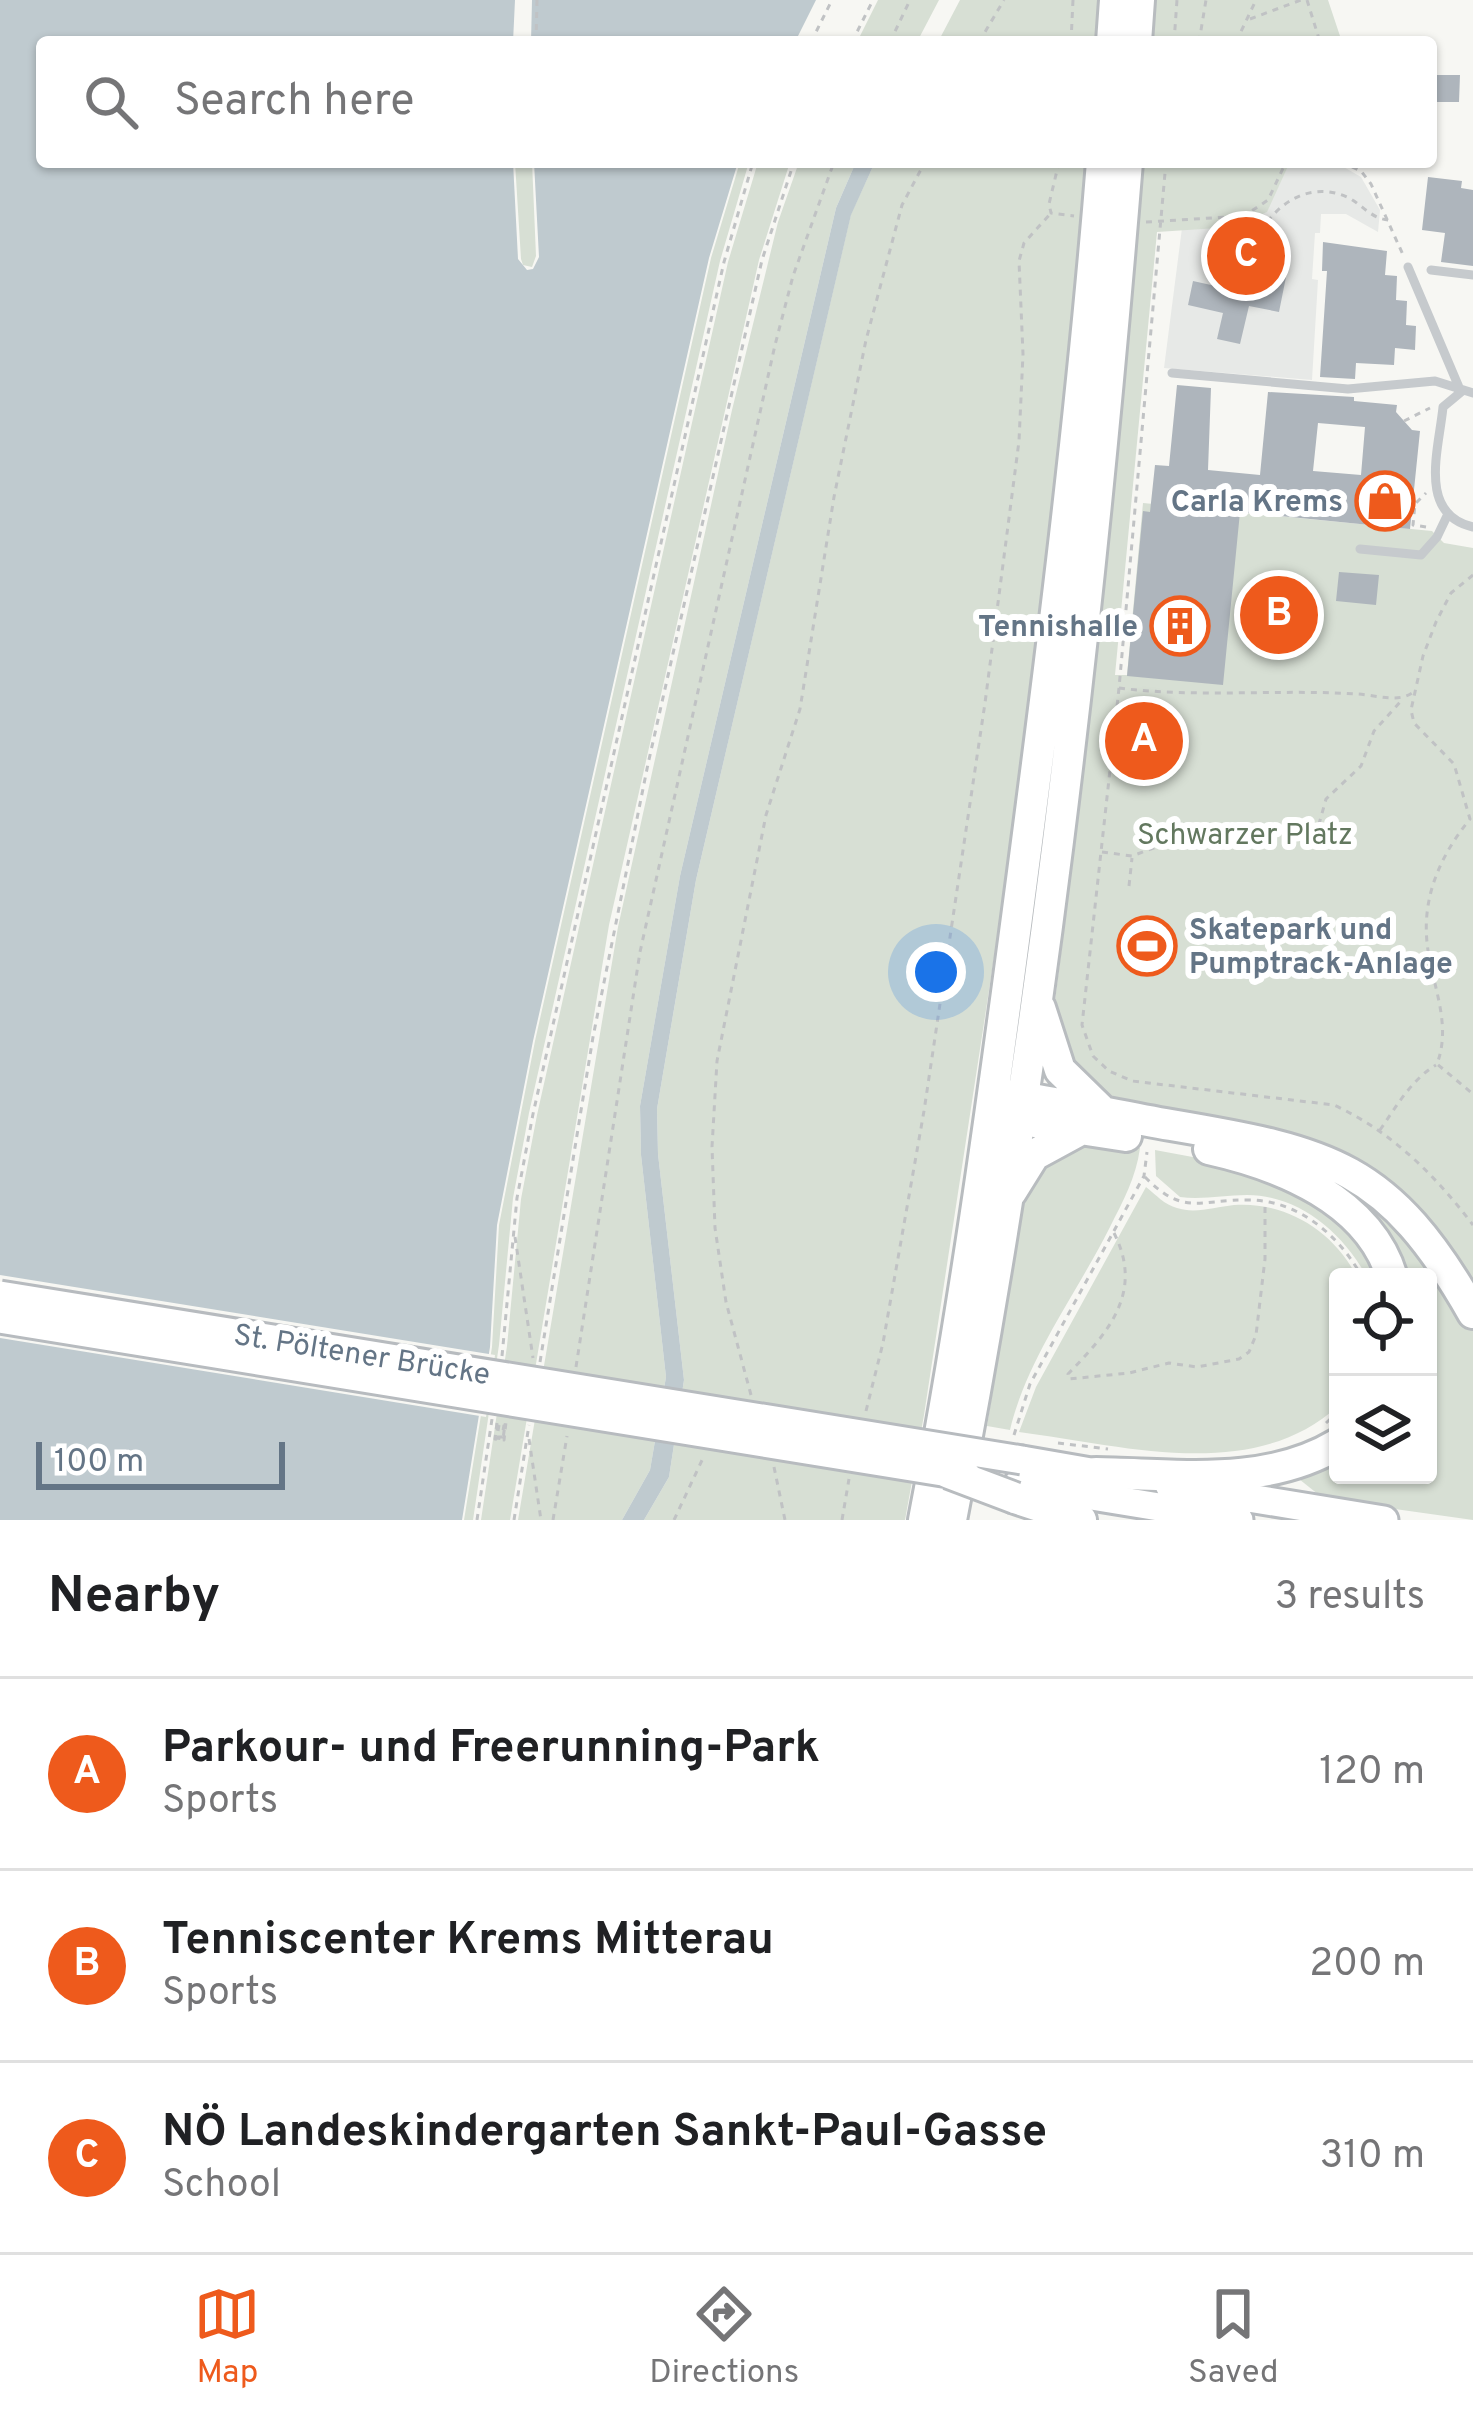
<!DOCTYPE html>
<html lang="en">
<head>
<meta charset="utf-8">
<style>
  body { margin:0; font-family:Overpass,sans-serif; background:#f6f6f6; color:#202124 }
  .controls { position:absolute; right:36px; bottom:36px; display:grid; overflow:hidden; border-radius:12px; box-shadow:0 3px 9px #0004 }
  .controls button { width:108px; height:108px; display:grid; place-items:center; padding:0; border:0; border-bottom:3px solid #e0e0e0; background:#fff; color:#202124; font:60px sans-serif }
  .scale { position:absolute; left:36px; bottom:30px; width:249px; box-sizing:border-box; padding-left:12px; border:6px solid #647586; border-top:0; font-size:33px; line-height:42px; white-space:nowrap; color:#647586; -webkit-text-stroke:9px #fff; paint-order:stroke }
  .you { position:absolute; left:936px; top:972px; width:42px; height:42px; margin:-30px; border:9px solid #fff; border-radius:50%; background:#1a73e8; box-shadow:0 0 0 18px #1a73e833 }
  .badge { display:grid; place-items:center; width:78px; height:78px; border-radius:50%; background:#ee5a1c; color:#fff; font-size:39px; font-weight:700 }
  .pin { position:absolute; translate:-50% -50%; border:6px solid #fff; box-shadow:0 3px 12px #0006 }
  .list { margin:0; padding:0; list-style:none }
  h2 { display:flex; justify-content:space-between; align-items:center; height:156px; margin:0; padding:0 48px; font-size:51px }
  h2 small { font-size:39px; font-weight:400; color:#757577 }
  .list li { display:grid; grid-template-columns:78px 1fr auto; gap:36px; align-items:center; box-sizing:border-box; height:192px; padding:0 48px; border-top:3px solid #e0e0e0 }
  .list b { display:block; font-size:45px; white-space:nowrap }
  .list p { margin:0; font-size:39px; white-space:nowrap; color:#757577 }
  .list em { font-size:39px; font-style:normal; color:#757577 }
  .icon { flex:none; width:66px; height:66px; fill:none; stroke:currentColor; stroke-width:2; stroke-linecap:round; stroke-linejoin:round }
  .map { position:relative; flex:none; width:1473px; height:1520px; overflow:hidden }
  .search { position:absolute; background:#fff; box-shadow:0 3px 9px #0004; left:36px; right:36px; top:36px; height:132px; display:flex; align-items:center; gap:30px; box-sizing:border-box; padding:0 42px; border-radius:12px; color:#757577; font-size:45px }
  .sheet { height:732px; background:#fff }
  nav { display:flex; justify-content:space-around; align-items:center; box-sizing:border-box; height:168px; border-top:3px solid #e0e0e0; background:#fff; font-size:33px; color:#757577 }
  nav a { display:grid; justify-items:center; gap:6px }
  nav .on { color:#ee5a1c }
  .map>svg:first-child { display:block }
  .built { fill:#e7e9e7 }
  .green { fill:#d7dfd4 }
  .water { fill:#bfcacf }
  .pier { fill:#f7f7f3 }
  .building { fill:#aeb5bc; fill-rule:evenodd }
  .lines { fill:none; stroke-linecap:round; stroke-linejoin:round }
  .primary-casing { stroke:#b7bbbf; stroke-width:33 }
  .trunk-casing { stroke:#b8bcbf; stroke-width:36 }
  .path { stroke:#c0c2c4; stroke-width:3; stroke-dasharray:6 6; stroke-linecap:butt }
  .service { stroke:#c6cacd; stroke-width:9 }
  .primary { stroke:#fff; stroke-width:27 }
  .trunk { stroke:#fff; stroke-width:30 }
  .primary-bridge-casing { stroke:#b7bbbf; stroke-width:33; stroke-linecap:butt }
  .trunk-bridge-casing { stroke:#b8bcbf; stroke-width:36; stroke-linecap:butt }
  .primary-bridge { stroke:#fff; stroke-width:27 }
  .trunk-bridge { stroke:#fff; stroke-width:30 }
  .labels { text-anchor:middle; stroke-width:12; stroke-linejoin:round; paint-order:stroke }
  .poi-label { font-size:30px; font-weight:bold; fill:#647586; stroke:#fff; text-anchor:end }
  .park-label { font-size:30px; fill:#63785f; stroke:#fff }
  .street-label { font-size:30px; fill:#647586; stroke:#fff }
</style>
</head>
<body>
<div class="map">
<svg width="1473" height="1520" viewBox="0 0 1473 1520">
  <rect width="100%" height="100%" fill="#f7f7f3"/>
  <!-- built -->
  <path class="built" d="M1290,162H1335L1361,177L1380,210L1378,232L1346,214H1321L1320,233H1315L1312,279L1318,280L1312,380L1164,368L1182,228L1233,227L1266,212Z"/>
  <!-- green -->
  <path class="green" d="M878,0H939L917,42H857Z
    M960,0H1102L1099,42H938Z
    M1153,0H1328L1342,42H1150Z
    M515,162H532L536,256L532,267L523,265L521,259Z
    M740,162H749L720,261L529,1113L513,1198L499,1345L473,1520H464L492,1347L499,1225L535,1041L711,258Z
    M758,162H790L759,260L609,925L510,1520H481L507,1346L521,1199L537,1115L728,262Z
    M799,162H856L836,208L680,876L640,1106L641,1155L666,1377L650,1470L622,1520H518L618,927L732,410L778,222Z
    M875,162H1089L1064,433L1029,729L924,1415L905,1520H644L669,1477L684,1380L658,1154L657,1109L696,880L851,214Z
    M1139,162H1290L1267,212L1233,227L1157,232L1115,675H1127L1143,503L1432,531L1444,543L1473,548V1297L1388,1187L1120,1106L1074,1073L1053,1016L1082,789Z
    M1226,1140L1378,1199L1448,1285L1473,1331V1520L1324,1499L1299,1479L1338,1456V1475H1428V1277H1402L1276,1160Z
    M1076,1144L1140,1148C1136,1178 1123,1201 1110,1227C1077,1293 1027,1358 1010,1430L987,1426L1025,1191L1034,1169Z
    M1155,1150L1241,1166L1341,1215L1384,1277H1367C1343,1233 1299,1195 1247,1195C1224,1195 1202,1200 1180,1197L1156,1176Z
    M1146,1187C1156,1195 1165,1205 1177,1208C1195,1214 1215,1207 1234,1205C1285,1201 1334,1231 1357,1277H1338V1406C1253,1484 1121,1445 1019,1432L1036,1387Z"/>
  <!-- water -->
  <path class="water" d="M0,0H515L513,42H42V162H513L518,259L527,270L533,269L539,257L534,162H738L709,258L533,1041L497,1225L490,1347L462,1520H0Z
    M532,0H816L795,42H531Z
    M856,162H875L851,215L696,880L657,1109L658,1154L684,1380L669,1477L644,1520H622L650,1470L666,1377L641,1155L640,1106L680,876L836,208Z"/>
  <!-- pier -->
  <path class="pier" d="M0,1275L495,1355L486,1417L0,1338Z"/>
  <!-- building -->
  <path class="building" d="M1431,75H1460L1459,102H1431Z
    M1428,177L1462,181L1461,188L1473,190V266L1441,262L1445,233L1422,230Z
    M1323,242L1387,251L1385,275L1397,276L1396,300L1407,301L1406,325L1416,326L1415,350L1395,348L1394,365L1356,363L1355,379L1320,377L1327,271H1322Z
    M1227,254L1288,267L1279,312L1249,306L1240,344L1217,339L1223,313L1188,305L1193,281L1220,287Z
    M1177,385L1211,388L1208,470L1260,475L1268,392L1354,397V401L1397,405L1396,412L1412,430L1420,431L1410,529L1240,512L1223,685L1127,676L1143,511L1150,512L1155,465L1169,466ZM1318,423L1365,427L1361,475L1313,471Z
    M1339,572L1379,575L1376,605L1336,601Z"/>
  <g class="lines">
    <defs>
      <path id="primary" d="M1022,1460L1114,1476
        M1018,1484L1239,1520
        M1169,1485L1384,1520"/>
      <path id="trunk" d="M1112,42L1115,0
        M1136,42L1139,0
        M1040,1008L1060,1070L1103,1112
        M1000,1094C1057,1102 1114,1115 1171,1125C1330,1152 1389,1165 1473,1313
        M1002,1117L1126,1136
        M1209,1149C1281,1165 1369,1200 1392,1277
        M1011,1192L1034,1155L1080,1130
        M1096,1473C1177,1474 1265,1488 1338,1444
        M1015,1498L1081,1520
        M924,1520C963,1318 991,1114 1018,910C1051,661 1082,412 1102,162
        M951,1520C1038,1072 1090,616 1127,162"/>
    </defs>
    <!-- primary casing -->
    <use href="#primary" class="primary-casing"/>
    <!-- trunk casing -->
    <use href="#trunk" class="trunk-casing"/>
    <!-- path -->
    <path class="path" d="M1307,0L1320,42
      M1250,19L1301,0
      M536,42L537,0
      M811,42L832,0
      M852,42L873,0
      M890,42L910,0
      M979,42L1004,0
      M1071,42L1073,0
      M1174,42L1177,0
      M1199,42L1206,0
      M1236,42L1256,0
      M1059,162L1049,204L1051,213L1074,216
      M1166,162L1119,688L1082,1025L1093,1056L1109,1071L1132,1081L1334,1105C1392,1132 1435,1175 1473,1225
      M1341,162L1361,171L1371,184L1404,257
      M1244,216L1243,254L1252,255C1261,215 1302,177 1347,197C1362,204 1371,219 1389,220
      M1146,222L1244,216L1268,200L1286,162
      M1404,421L1430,408
      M1426,527L1413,525L1415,504L1426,493
      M1473,575L1451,593L1436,622L1423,656L1411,710L1414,723L1454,764L1470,819C1436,861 1418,907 1430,961C1437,997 1450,1029 1437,1064L1473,1094
      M1119,688C1198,698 1279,689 1357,694C1376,695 1397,703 1412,693
      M1323,836L1319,824L1326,799L1361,766L1374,731L1402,700
      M1102,852L1132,856L1162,845
      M1129,886L1132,858
      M1380,1130C1396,1107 1411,1080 1436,1065
      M1145,1177C1184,1217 1200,1199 1249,1200C1298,1200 1340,1236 1362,1277
      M1114,1233C1144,1292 1109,1332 1068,1374L1069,1379L1129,1373L1169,1363L1197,1367L1239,1359L1249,1352L1256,1335L1265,1259V1202
      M515,1237L533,1358
      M502,1356L517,1198L533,1114L724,262L753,162
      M540,1362L593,1037L648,764L762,260L794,162
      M576,1367L640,952L775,345L793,276L834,162
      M751,1395L726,1302L715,1228L712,1147L717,1061L766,815L800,709L834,497L866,340L902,205L925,162
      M866,1411L883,1343L924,1111L985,703L1019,441L1023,354L1019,261L1024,243L1051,213
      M497,1423L495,1439L504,1440L506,1422
      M1326,1423L1338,1412
      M499,1425L497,1437H502L504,1425L498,1424L496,1438L503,1439L505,1424
      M1014,1435L1030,1384L1144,1176L1147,1152
      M529,1439L541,1520
      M1058,1443L1108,1449
      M774,1467L785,1520
      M477,1520L492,1419
      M514,1520L529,1425
      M553,1520L567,1436
      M674,1520L704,1456
      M842,1520L849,1479"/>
    <!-- service -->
    <path class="service" d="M1408,267L1461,392
      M1431,270L1473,275
      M1172,373L1348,389L1435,381L1473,393
      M1461,392L1443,407C1439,449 1417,514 1473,527
      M1360,549L1421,555L1437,537L1447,516"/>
    <!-- primary -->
    <use href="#primary" class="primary"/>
    <!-- trunk -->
    <use href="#trunk" class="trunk"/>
    <defs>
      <path id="primary-bridge" d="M0,1295L1022,1460
        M0,1319L967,1476"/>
      <path id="trunk-bridge" d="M949,1473L1015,1498"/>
    </defs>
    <!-- primary-bridge casing -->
    <use href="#primary-bridge" class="primary-bridge-casing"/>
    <!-- trunk-bridge casing -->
    <use href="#trunk-bridge" class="trunk-bridge-casing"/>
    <!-- primary-bridge -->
    <use href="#primary-bridge" class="primary-bridge"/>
    <!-- trunk-bridge -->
    <use href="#trunk-bridge" class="trunk-bridge"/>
  </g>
  <!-- icons -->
  <defs>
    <symbol id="shop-ring" viewBox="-11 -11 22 22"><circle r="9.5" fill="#fff" stroke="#ee5a1c" stroke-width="1.5"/><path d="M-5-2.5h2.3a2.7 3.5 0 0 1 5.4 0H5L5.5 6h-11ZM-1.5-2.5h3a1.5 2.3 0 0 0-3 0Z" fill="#ee5a1c"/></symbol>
    <symbol id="building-ring" viewBox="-11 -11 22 22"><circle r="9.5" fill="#fff" stroke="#ee5a1c" stroke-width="1.5"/><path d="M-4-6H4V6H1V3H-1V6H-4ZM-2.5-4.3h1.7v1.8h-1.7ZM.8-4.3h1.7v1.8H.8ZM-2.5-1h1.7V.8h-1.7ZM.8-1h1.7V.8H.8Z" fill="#ee5a1c"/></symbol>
    <symbol id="stadium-ring" viewBox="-11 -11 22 22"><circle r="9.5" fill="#fff" stroke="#ee5a1c" stroke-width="1.5"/><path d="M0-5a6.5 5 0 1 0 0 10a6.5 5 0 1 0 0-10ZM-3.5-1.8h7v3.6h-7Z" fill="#ee5a1c"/></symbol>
  </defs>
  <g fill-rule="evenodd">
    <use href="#shop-ring" x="1352" y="468" width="66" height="66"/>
    <use href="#building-ring" x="1147" y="593" width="66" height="66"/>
    <use href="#stadium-ring" x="1114" y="913" width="66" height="66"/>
  </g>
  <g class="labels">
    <!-- poi labels -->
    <g class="poi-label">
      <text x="1343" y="511">Carla Krems</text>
      <text x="1138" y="636">Tennishalle</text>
      <text x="1189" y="939" text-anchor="start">Skatepark und<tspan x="1189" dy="34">Pumptrack-Anlage</tspan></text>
    </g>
    <!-- park labels -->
    <g class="park-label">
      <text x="1245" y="844">Schwarzer Platz</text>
    </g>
    <!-- street labels -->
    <g class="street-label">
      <text transform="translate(362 1354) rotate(9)" y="10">St. Pöltener Brücke</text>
    </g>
  </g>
</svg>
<div class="controls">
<button><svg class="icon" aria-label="locate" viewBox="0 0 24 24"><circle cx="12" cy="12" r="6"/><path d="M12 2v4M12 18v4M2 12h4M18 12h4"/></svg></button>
<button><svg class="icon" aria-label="layers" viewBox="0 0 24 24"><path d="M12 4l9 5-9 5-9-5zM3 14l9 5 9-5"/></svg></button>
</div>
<div class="scale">100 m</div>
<div class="you"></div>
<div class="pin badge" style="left:1144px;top:741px">A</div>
<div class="pin badge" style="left:1279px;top:615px">B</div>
<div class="pin badge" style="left:1246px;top:256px">C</div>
<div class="search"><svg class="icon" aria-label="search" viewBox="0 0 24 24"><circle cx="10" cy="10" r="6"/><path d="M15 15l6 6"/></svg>Search here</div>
</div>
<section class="sheet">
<h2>Nearby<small>3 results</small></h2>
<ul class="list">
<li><span class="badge">A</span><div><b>Parkour- und Freerunning-Park</b><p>Sports</p></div><em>120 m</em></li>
<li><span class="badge">B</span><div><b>Tenniscenter Krems Mitterau</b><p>Sports</p></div><em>200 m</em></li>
<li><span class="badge">C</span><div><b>NÖ Landeskindergarten Sankt-Paul-Gasse</b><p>School</p></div><em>310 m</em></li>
</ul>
</section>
<nav>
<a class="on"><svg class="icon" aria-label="map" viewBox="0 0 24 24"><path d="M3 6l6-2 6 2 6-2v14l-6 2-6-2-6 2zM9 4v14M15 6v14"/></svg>Map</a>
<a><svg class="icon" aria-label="directions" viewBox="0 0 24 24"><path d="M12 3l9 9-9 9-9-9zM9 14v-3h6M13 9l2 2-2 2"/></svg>Directions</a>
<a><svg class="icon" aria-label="saved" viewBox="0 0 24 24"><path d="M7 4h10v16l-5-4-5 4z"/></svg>Saved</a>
</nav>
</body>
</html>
